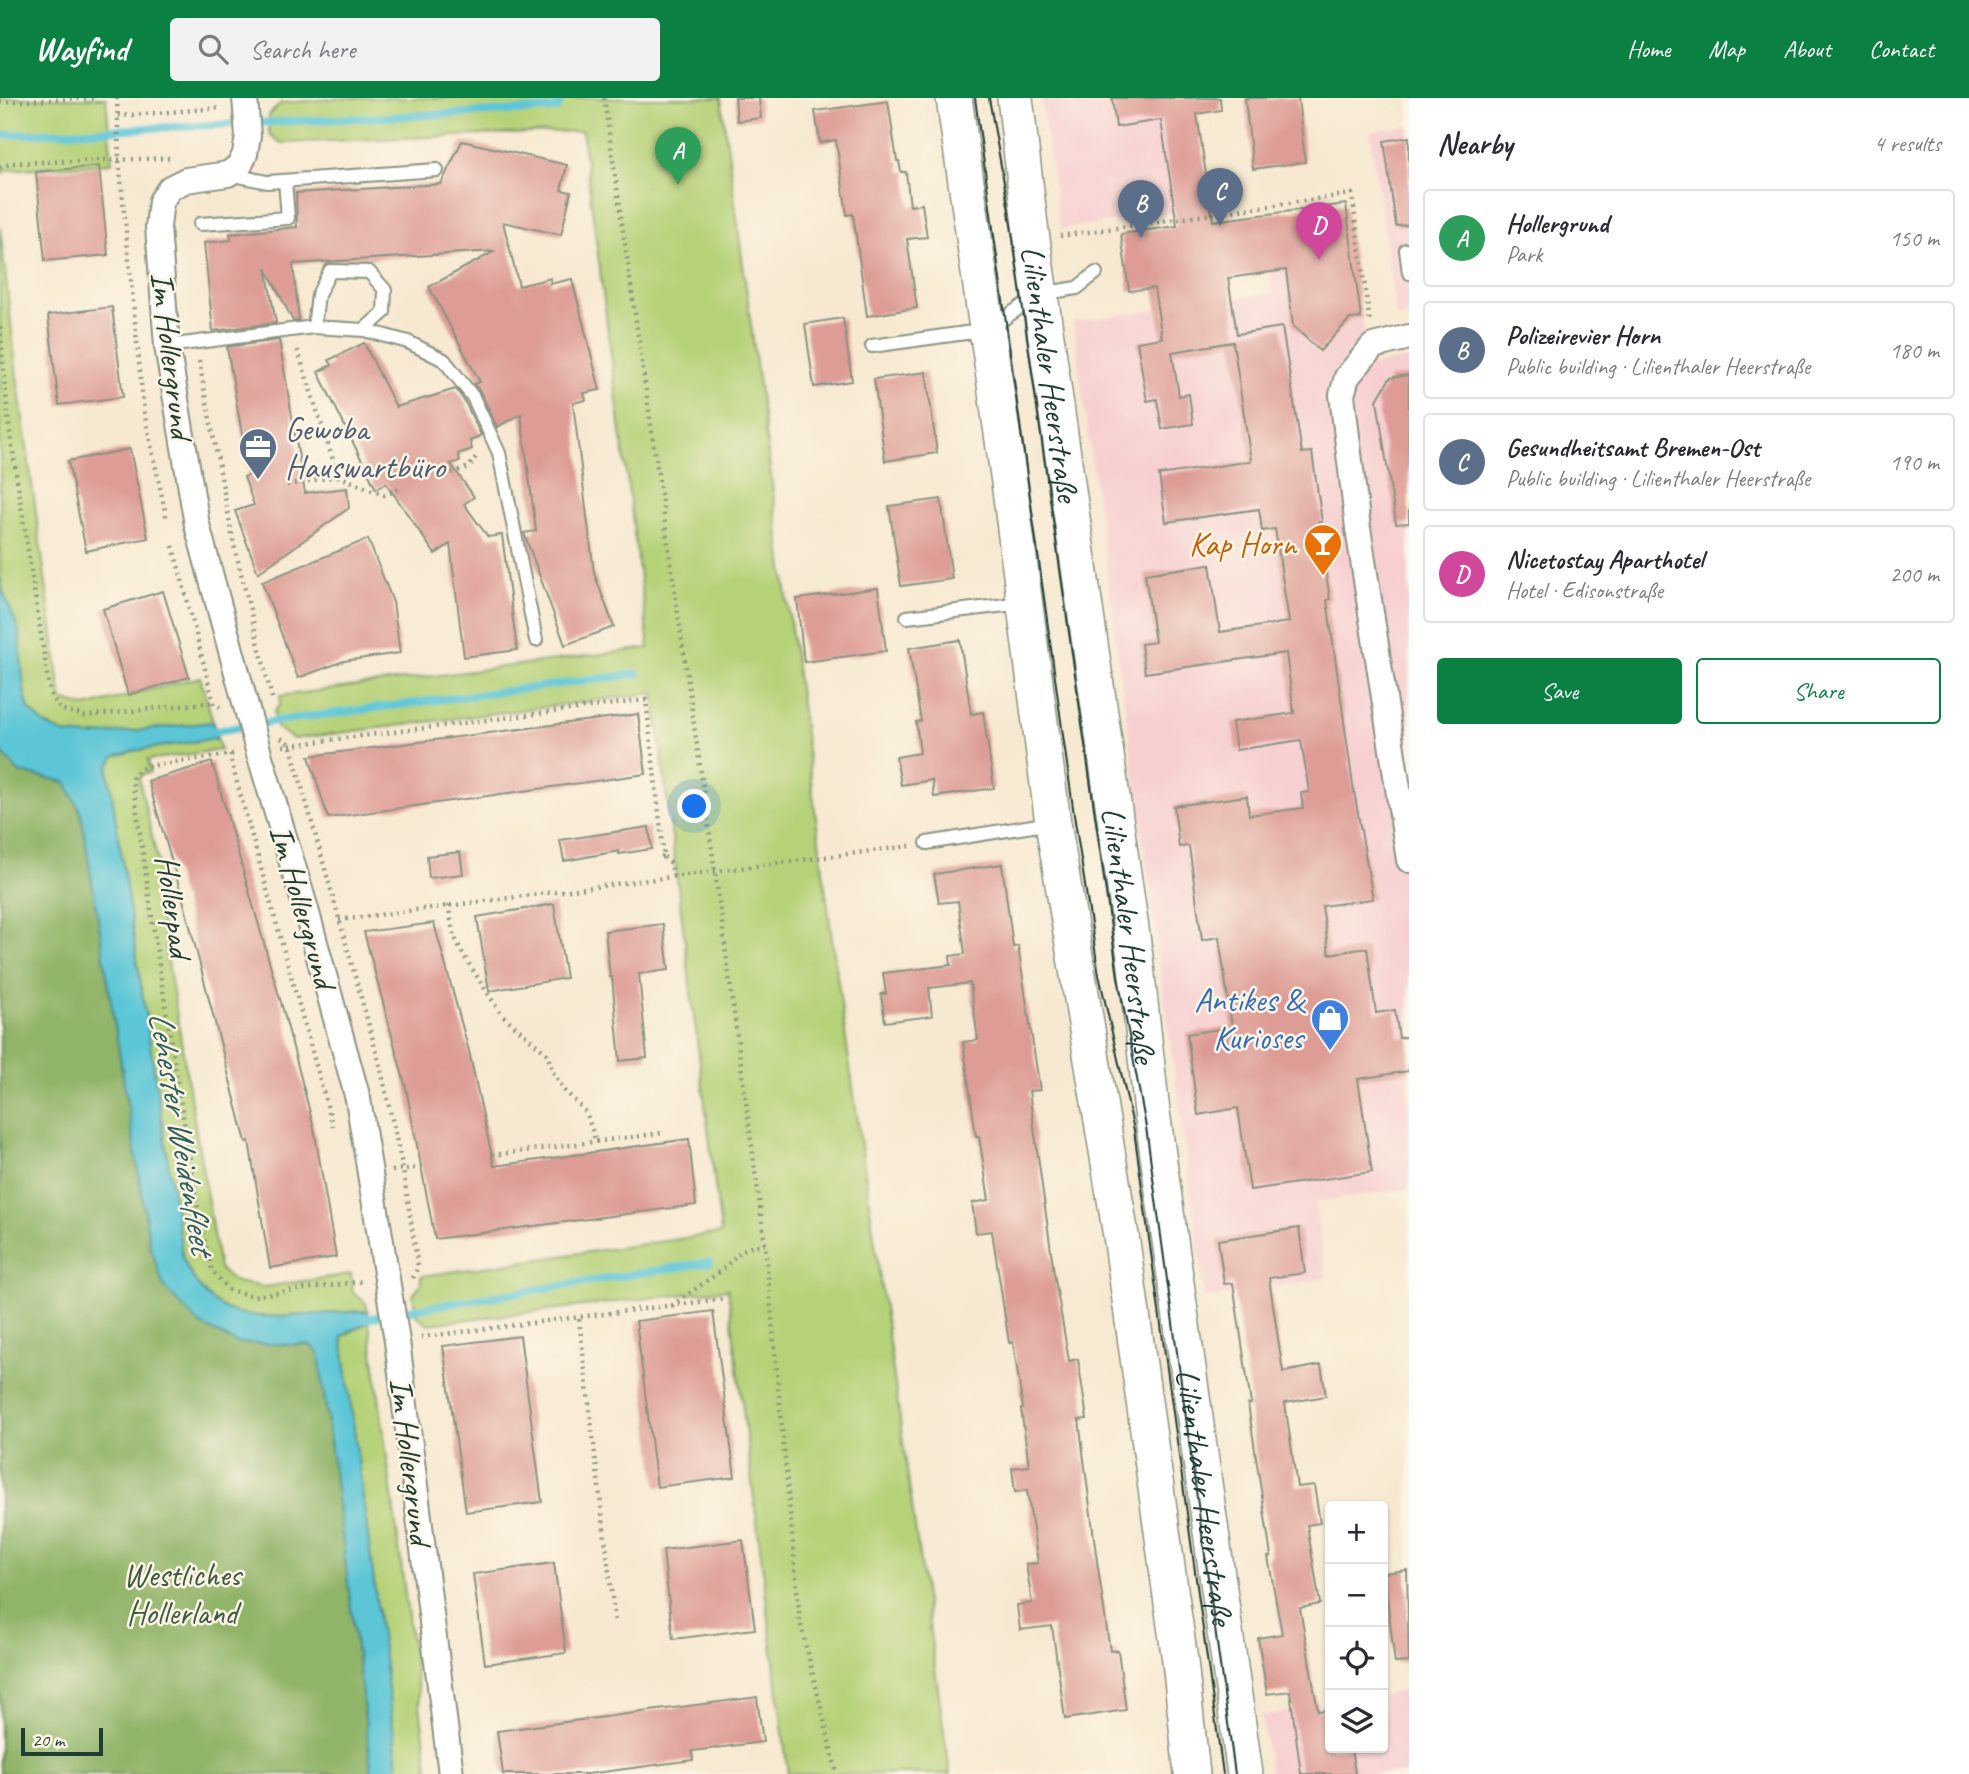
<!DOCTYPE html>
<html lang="en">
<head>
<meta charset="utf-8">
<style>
  body { margin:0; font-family:Caveat,sans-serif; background:#f2f2f3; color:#2b2b33 }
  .controls { position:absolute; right:21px; bottom:21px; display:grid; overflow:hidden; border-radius:7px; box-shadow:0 2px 5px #0004 }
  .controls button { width:63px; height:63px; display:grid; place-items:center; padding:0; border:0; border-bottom:2px solid #e1e1e2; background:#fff; color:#2b2b33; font:35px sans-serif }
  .scale { position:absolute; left:21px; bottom:18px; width:82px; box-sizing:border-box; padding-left:7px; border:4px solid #1f3d34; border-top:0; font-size:19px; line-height:24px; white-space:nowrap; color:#1f3d34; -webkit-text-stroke:5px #fcf5e5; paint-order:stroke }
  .you { position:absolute; left:695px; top:709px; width:24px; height:24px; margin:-18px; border:5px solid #fff; border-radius:50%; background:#1a73e8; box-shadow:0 0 0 10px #1a73e833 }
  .badge { display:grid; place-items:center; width:46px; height:46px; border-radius:50%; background:#0b8043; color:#fff; font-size:23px; font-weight:700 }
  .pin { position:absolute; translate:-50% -58px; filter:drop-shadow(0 2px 4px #0008) }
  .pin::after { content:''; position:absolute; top:37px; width:24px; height:21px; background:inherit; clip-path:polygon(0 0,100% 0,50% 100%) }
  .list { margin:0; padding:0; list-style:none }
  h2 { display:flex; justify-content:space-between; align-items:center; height:91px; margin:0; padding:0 28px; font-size:30px }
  h2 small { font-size:23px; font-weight:400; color:#7c7c81 }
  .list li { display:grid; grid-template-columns:46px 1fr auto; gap:21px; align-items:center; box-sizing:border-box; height:98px; margin:0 14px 14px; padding:0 14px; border:2px solid #e1e1e2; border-radius:7px }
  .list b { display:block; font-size:26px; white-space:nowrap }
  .list p { margin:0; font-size:23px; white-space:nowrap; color:#7c7c81 }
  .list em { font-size:23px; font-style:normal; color:#7c7c81 }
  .actions { display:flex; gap:14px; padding:21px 28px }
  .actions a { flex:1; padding:16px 0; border:2px solid #0b8043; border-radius:7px; text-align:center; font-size:24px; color:#0b8043 }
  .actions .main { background:#0b8043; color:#fff }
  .icon { flex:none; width:38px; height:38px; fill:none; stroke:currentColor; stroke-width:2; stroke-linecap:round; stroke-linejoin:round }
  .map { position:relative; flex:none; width:1409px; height:1676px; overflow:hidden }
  header { display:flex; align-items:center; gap:42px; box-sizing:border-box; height:98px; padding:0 35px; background:#0b8043; color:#fff }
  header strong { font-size:33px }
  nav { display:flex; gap:38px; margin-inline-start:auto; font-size:24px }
  .search { width:490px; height:63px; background:#f2f2f3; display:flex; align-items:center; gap:18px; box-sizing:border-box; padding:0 24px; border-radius:7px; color:#7c7c81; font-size:26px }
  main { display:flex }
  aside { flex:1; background:#fff }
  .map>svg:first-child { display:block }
  .built { fill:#f7cfd1 }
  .green { fill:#b6d278; stroke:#6a8856; stroke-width:2 }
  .forest { fill:#90b468; stroke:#58784e; stroke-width:2 }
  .water { fill:#5cc6d7; stroke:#3e8286; stroke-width:2 }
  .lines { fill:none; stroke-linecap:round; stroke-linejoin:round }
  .stream { stroke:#5cc6d7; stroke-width:8 }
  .building { fill:#dd9c95 }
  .lane-casing { stroke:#8b9382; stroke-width:16 }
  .street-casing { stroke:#8b9382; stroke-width:28 }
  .secondary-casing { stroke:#8b9382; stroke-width:38 }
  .path { stroke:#8b9382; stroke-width:4.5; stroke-dasharray:2 5; stroke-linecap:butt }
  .lane { stroke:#fff; stroke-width:12 }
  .street { stroke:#fff; stroke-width:24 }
  .secondary { stroke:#fff; stroke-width:35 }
  .tram { stroke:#1f3d34; stroke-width:2 }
  .labels { text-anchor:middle; stroke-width:5; stroke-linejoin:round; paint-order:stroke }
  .street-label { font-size:33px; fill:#1f3d34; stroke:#fcf5e5 }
  .service-label { font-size:33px; fill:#4e5e75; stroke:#fcf5e5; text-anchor:start }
  .food-label { font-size:33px; fill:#c56008; stroke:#fcf5e5; text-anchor:end }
  .shop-label { font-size:33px; fill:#366cbe; stroke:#fcf5e5; text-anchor:end }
  .park-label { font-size:33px; fill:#3d5b42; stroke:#fcf5e5 }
  .water-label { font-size:35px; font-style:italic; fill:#2e5f5d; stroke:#fcf5e5 }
</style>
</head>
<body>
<header>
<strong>Wayfind</strong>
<div class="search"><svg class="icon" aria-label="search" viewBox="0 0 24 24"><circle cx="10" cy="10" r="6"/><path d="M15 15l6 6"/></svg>Search here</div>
<nav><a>Home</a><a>Map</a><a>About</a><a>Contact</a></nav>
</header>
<main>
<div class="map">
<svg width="1409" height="1676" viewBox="0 0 1409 1676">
  <rect width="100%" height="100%" fill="#fcf5e5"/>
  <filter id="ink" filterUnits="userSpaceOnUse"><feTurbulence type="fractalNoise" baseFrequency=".0143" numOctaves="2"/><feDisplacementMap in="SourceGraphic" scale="14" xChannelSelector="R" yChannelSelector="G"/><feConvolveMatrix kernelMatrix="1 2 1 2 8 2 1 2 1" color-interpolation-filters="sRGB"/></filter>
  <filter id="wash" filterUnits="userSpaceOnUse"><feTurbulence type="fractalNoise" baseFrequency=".00686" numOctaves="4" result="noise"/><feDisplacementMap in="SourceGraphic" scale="28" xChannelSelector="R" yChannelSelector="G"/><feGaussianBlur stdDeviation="1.57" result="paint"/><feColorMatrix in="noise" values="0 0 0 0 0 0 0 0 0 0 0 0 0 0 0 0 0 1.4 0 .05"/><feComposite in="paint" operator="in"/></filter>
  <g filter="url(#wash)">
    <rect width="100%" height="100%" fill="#f7e9d1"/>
    <!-- built -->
    <path class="built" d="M1041,0H1195L1211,109L1060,131Z
      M1409,28V217L1396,219L1370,33Z
      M1353,163L1370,268L1409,261V1091L1315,1104L1326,1180L1205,1201L1073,224L1272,195L1270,175Z
      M1409,1592V1676H1271L1261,1618L1330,1606V1650H1383V1597Z"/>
    <!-- green -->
    <path class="green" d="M0,0H106L112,65L7,72L0,77Z
      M347,0H721L834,856L950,1676H788L728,1191L428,1226L416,1217L413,1197L421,1185V1178L721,1135L654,595L293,641L277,630L274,614L280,606V598L649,550L582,33L281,45L269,36V17L281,5Z
      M0,129L17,278L62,602L85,609L200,579L213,624L90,638L66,636L45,627L29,611L24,592L19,533L3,494L0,477Z
      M217,640L221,652L148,662L150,674L143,676L139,681L163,786L156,792L219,1171L236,1184L264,1189L351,1176L353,1195L365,1204L368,1213C330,1213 254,1227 224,1210C204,1200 192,1181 183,1162L108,671L113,659L133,653Z
      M369,1224L429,1676H399L342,1239Z"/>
    <!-- forest -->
    <path class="forest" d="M0,652L19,674L66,684L81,715L150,1147L236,1245L310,1247L319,1255L372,1676H0Z"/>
    <!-- water -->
    <path class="water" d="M0,477L3,494L19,533L24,592L29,611L45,627L66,636L90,638L213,624L217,640L133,653L114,659L108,671L183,1161C192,1181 204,1200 224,1210C254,1227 330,1213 368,1213L369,1224L349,1233L342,1239L399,1676H372L319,1255L310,1247L236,1245L199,1226L164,1189L150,1147L81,715L66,684L19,674L0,652Z"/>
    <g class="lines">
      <!-- stream -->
      <path class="stream" d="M0,37L557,11L562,0
        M205,635L276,623L637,576
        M361,1222L415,1211L710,1164"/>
    </g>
    <g id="blocks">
      <!-- building -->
      <path class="building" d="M735,0H759L761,20L737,23Z
        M1112,0H1220L1221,12L1197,16L1213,123L1346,106L1361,220L1350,221L1320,253L1293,228L1286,172L1228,180L1237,236L1282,229L1302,355L1312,354L1322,424H1318L1330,501L1327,502L1353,687L1373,801L1322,808L1329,856L1367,850L1376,915L1395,912L1399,940L1409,938V973L1358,981L1372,1074L1250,1092L1238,1010L1198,1017L1187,936L1232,929L1219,839L1202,842L1189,748L1179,749L1174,708L1247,698L1249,717L1303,710L1301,695L1309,694L1301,642L1236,652L1232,624L1294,615L1286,555L1145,575L1141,546L1155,544L1145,476L1210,466L1220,534L1289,524L1275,431L1262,433L1259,411L1166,424L1159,377L1251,363L1233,244L1172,254L1179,298L1189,296L1193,326L1162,331L1157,301L1147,303L1137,244L1162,240L1154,190L1129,193L1121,136L1177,128L1161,22L1116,29Z
        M1245,0H1298L1305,64L1253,71Z
        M888,3L897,63H899L901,74H906L910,108L922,106L927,139L907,141L917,210L867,218L853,116L847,117L836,42L820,45L815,13Z
        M1409,39V127L1396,128L1384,43Z
        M462,43L567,67L561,92L571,94L561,137L503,124L519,188L551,180L550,186L572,181L600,292L584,295L586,302L573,305L594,475L614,529L565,547L524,435L536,433L521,316L497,329L481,295L474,286L480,284L429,189L495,153L293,166L299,222L293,223L266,170L276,225L213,233L204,145L231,142L230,136L297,129L296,95L441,86Z
        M99,68L108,157L45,163L36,74Z
        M112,209L123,299L59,307L48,217Z
        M843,220L852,283L814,289L805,226Z
        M279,242L305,395L347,390L349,410L258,475L235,413L254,407L244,379L249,377L227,249Z
        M364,245L396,309L456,291L465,304L481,337L470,343L472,351L458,356L460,363L451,366L474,399L464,406L488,439L502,437L517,552L464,559L450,446L435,456L386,385L376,391L318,274L332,267L329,262Z
        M926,274L937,355L885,363L874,281Z
        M1409,277V425L1396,426L1377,302L1390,280Z
        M130,351L148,440L86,453L68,363Z
        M941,401L952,481L901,488L889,408Z
        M368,441L393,504L400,555L344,563L298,580L262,484Z
        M878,490L886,553L804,564L797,501Z
        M163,493L189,579L128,597L103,511Z
        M960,542L971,616L983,614L994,690L934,699L932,682L901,687L896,659L920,655L916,624L921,623L909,550Z
        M638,616L646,676L328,720L309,658Z
        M212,664L284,915L314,1030L336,1159L270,1170L249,1043L246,1044L184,805L148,683Z
        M649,729L652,751L619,756V753L564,763L560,742Z
        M460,754L463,776L429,780L427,758Z
        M1002,766L1013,849L1018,848L1040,992L1029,993L1054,1175L1069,1263L1078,1261L1087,1321L1079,1322L1096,1456L1110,1553L1118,1552L1126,1612L1065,1621L1052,1528L1020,1532L1017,1507L1032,1505L1026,1466L1038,1465L1027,1392L1015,1394L1012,1370L1029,1368L1021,1311H1023L1013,1244L1009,1245L992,1133L976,1135L972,1105L989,1102L979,1038H976L963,944L978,942L970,885L929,890L932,918L885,924L881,896H886L883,875L951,867L950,858L965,856L958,803L939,805L934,776Z
        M554,806L566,880L489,893L477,819Z
        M434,825L469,953L494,1068L689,1041L696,1107L435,1141L406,990L364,834Z
        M663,826L669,872L639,876L647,960L620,963L612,879H610L605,833Z
        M1299,1130L1305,1175L1269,1180L1283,1274L1321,1267L1326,1298L1285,1305L1297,1389L1314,1387L1320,1425L1307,1427L1320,1506L1300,1510L1318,1613L1330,1612V1650H1351L1355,1676H1301L1290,1593L1267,1596L1258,1540L1282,1536L1268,1459L1271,1458L1248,1306H1251L1233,1185L1224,1186L1218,1142Z
        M713,1213L735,1379L657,1389L636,1223Z
        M520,1238L542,1404L466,1414L443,1248Z
        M743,1442L755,1531L673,1541L663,1452Z
        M554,1465L566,1555L485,1566L473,1476Z
        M1407,1472L1409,1564L1395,1565L1384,1475Z
        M757,1599L763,1644L692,1653L693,1662L588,1676H503L497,1633Z"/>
    </g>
  </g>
  <g filter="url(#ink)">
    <use href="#blocks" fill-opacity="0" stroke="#8b9382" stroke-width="2"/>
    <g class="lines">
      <defs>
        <path id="lane" d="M229,76L267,84L437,72
          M200,126L288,120L285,83
          M1406,152L1409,175
          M314,229L318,197L330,173L369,174L385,192L384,214L364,232
          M167,248L314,229L364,232L408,244L444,262L473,299L499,355L536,542
          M872,248L987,232L1040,196L1077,190L1096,175
          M907,519L1022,505
          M927,745L1051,725"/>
        <path id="street" d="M245,0L248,38L245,56L240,67L228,76L186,82L170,90L161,103L158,129L167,248L197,427L258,652L305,808L358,1001L397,1243L451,1676
          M1409,239L1373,248L1347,279L1342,297L1358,430L1409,762"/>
        <g id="secondary">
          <path d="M954,0L1009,384L1053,725L1122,1144L1180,1563L1192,1676"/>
          <path id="s1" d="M1015,0L1030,127L1135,859L1152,1014L1245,1676"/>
        </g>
      </defs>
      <!-- lane casing -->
      <use href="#lane" class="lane-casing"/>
      <!-- street casing -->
      <use href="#street" class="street-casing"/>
      <!-- secondary casing -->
      <use href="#secondary" class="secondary-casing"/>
      <!-- path -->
      <path class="path" d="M117,0L119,62L144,314L167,422
        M604,0L715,773L765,1146L800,1523L837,1676
        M0,4L96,0
        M118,18L220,10
        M0,70L12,65L171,60
        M1060,138L1352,96L1370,225
        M0,229L9,329L50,595L60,611L85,618L216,604
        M199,263L234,447L272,600
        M445,377L469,369L478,356
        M338,378L384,397L400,391
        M287,387L338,378L297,250
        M173,448L214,605L220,609
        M281,640L290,646L380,967L403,1071L418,1169L413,1180
        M283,648L646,602L664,759H657
        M231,656V663L334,1032
        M233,656L148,668L138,672L132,680L160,875L200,1124L212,1172L229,1192L253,1198L364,1183
        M664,759L671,765L673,778
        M448,807L454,838L464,858L501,916L547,956L553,974L565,993L586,1014L596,1044
        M339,822L910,748
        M492,1057L663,1035
        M392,1073L422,1069
        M672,1208C687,1196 703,1186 718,1175C740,1158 733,1151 765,1146
        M579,1221L615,1524
        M421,1239L722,1201"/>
      <!-- lane -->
      <use href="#lane" class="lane"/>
      <!-- street -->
      <use href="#street" class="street"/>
      <!-- secondary -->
      <use href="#secondary" class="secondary"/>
      <!-- tram -->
      <path class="tram" d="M975,0L1074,717L1099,877L1134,1032L1223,1676
        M989,0L1009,113L1118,879L1146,1029L1235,1676"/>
    </g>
  </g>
  <!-- icons -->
  <defs>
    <symbol id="office-pin" viewBox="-11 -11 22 30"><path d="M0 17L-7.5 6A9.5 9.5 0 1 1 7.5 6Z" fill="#5c6f8a" stroke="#fcf5e5"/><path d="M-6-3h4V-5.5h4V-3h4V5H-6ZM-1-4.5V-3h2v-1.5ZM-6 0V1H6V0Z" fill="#fff"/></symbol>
    <symbol id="bar-pin" viewBox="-11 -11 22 30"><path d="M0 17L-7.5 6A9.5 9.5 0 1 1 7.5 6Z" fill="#e8710a" stroke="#fcf5e5"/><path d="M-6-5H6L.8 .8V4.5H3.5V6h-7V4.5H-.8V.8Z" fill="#fff"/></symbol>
    <symbol id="shop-pin" viewBox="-11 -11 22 30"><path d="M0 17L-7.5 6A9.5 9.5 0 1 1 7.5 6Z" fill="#3f7fe0" stroke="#fcf5e5"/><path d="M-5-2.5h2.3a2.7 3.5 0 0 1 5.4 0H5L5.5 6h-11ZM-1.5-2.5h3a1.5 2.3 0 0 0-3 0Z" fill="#fff"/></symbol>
  </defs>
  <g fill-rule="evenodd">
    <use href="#office-pin" x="236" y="327" width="44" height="60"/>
    <use href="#bar-pin" x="1301" y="423" width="44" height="60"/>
    <use href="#shop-pin" x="1308" y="898" width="44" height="60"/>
  </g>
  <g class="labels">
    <!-- street labels -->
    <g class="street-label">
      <text transform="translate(173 257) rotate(83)" y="12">Im Hollergrund</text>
      <text dy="12" stroke="none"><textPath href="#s1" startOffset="278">Lilienthaler Heerstraße</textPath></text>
      <text transform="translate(175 808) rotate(82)" y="12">Hollerpad</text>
      <text transform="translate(304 808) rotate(74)" y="12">Im Hollergrund</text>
      <text dy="12" stroke="none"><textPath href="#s1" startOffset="845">Lilienthaler Heerstraße</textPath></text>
      <text transform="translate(412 1363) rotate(83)" y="12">Im Hollergrund</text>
      <text dy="12" stroke="none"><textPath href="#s1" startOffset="1412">Lilienthaler Heerstraße</textPath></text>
    </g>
    <!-- service labels -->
    <g class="service-label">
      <text x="285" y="342">Gewoba<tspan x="285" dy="38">Hauswartbüro</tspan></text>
    </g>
    <!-- food labels -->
    <g class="food-label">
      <text x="1296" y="457">Kap Horn</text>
    </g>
    <!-- shop labels -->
    <g class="shop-label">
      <text x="1303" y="913">Antikes &amp;<tspan x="1303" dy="38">Kurioses</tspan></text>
    </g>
    <!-- park labels -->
    <g class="park-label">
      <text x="182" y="1488">Westliches<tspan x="182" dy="38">Hollerland</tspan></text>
    </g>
    <!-- water labels -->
    <g class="water-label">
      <text transform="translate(182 1034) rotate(80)" y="12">Lehester Weidenfleet</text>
    </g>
  </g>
</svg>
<div class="controls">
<button>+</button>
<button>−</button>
<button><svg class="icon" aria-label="locate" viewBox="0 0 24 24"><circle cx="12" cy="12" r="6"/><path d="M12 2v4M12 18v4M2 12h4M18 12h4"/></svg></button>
<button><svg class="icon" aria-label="layers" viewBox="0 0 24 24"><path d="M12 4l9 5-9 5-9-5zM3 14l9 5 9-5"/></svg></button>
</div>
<div class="scale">20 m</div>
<div class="you"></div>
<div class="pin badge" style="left:678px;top:87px;background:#2e9e5b">A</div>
<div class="pin badge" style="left:1141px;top:140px;background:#5c6f8a">B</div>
<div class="pin badge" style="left:1220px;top:128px;background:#5c6f8a">C</div>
<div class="pin badge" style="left:1319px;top:162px;background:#d1479c">D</div>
</div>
<aside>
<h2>Nearby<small>4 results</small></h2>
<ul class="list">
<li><span class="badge" style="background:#2e9e5b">A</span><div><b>Hollergrund</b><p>Park</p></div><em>150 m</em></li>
<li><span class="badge" style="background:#5c6f8a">B</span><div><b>Polizeirevier Horn</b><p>Public building · Lilienthaler Heerstraße</p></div><em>180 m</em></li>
<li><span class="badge" style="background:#5c6f8a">C</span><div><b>Gesundheitsamt Bremen-Ost</b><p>Public building · Lilienthaler Heerstraße</p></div><em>190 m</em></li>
<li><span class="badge" style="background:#d1479c">D</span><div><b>Nicetostay Aparthotel</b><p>Hotel · Edisonstraße</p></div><em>200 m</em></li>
</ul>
<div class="actions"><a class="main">Save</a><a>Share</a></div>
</aside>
</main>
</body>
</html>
